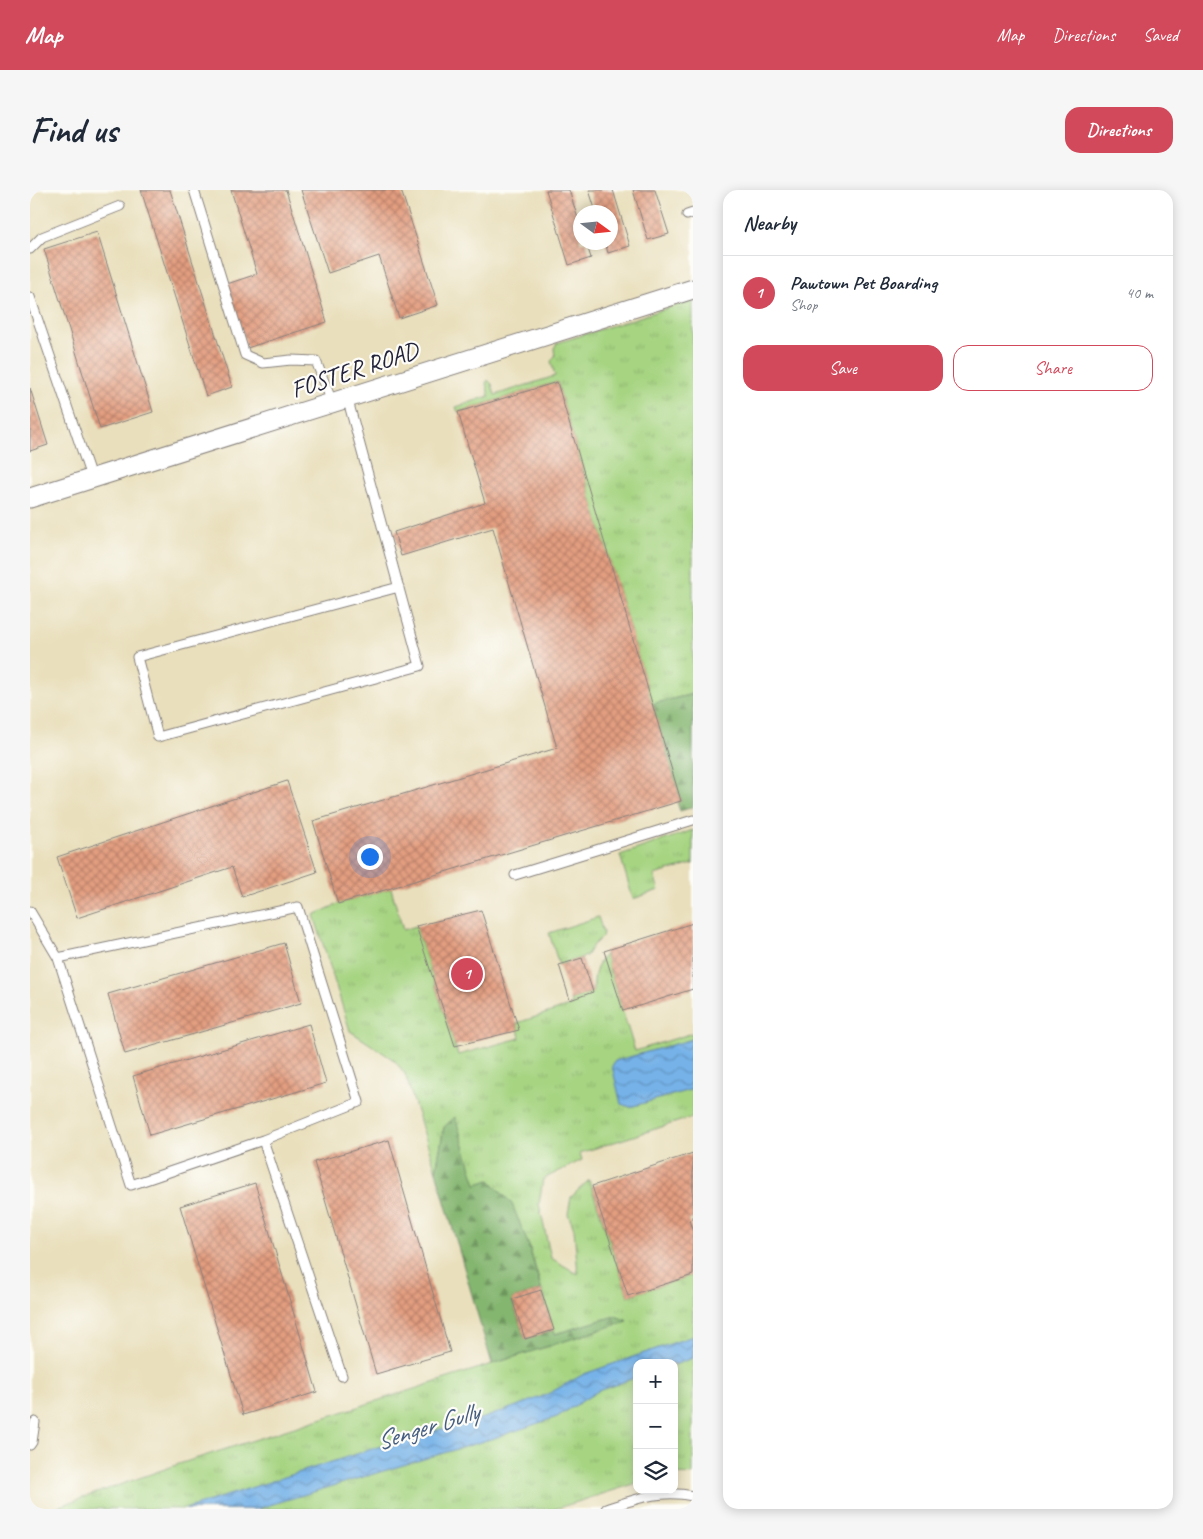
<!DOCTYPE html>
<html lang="en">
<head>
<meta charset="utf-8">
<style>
  body { margin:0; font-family:Caveat,sans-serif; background:#f6f6f7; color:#1f2937 }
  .controls { position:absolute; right:15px; bottom:15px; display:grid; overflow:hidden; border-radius:10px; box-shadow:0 2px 12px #0003 }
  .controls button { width:45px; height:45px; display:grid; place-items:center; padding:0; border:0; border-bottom:1px solid #e0e1e3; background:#fff; color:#1f2937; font:25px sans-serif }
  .compass { position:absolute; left:543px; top:15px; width:45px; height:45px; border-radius:50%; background:#fff; box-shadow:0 2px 12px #0003; rotate:105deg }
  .you { position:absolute; left:339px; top:666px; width:18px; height:18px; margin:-12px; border:4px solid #fff; border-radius:50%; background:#1a73e8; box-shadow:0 0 0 8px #1a73e833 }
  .badge { display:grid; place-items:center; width:32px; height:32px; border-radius:50%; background:#d1495b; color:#fff; font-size:16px; font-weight:700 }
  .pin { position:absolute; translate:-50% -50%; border:2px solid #fff; box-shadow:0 1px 5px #0006 }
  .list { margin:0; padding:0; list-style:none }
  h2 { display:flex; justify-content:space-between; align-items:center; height:65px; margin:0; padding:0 20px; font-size:21px }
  h2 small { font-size:16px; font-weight:400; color:#747a83 }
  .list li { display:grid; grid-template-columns:32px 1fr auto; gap:15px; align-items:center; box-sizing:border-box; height:75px; padding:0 20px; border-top:1px solid #e0e1e3 }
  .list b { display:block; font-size:19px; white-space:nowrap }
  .list p { margin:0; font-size:16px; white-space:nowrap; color:#747a83 }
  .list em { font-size:16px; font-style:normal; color:#747a83 }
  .actions { display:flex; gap:10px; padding:15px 20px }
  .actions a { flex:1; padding:11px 0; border:1px solid #d1495b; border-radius:15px; text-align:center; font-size:18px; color:#d1495b }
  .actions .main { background:#d1495b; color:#fff }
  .icon { flex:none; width:28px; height:28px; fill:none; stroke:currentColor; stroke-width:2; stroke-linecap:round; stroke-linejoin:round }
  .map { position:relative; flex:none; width:663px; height:1319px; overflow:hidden; border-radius:15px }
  header { display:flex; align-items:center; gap:30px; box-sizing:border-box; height:70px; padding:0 25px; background:#d1495b; color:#fff }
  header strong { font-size:24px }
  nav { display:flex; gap:28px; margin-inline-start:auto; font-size:18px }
  .intro { display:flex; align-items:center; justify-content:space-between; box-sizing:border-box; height:120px; padding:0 30px }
  h1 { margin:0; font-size:35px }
  .button { padding:12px 22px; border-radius:15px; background:#d1495b; color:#fff; font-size:18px; font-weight:700 }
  main { display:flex; gap:30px; padding:0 30px }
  aside { flex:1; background:#fff; border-radius:15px; box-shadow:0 2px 12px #0003 }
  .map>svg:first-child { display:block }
  .grass { fill:url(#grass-tufts); stroke:#647b5e }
  .forest { fill:url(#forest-firs); stroke:#536c55 }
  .water { fill:url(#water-waves); stroke:#4c6a92 }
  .building { fill:url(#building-cross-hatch) }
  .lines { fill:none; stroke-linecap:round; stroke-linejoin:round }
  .lane-casing { stroke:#86807c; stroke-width:11 }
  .street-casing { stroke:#86807c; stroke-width:21 }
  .lane { stroke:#fff; stroke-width:9 }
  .street { stroke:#fff; stroke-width:19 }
  .labels { text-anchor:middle; stroke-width:4.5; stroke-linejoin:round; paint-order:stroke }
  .street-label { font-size:25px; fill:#22223b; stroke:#fdfcf7 }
  .water-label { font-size:26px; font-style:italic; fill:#445c80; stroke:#fdfcf7 }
</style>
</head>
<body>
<header>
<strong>Map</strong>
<nav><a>Map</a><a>Directions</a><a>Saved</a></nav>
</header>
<div class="intro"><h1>Find us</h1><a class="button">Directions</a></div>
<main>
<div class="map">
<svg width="663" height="1319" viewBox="0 0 663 1319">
  <defs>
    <pattern id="grass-tufts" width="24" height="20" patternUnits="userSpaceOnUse" patternTransform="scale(1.25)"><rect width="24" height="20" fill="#a6d481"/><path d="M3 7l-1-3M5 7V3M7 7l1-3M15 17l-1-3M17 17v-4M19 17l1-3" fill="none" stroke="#8fb670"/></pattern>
    <pattern id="forest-firs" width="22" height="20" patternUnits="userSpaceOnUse" patternTransform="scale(1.25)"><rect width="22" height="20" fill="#84b66f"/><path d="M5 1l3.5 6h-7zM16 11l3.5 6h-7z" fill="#6c945c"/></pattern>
    <pattern id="water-waves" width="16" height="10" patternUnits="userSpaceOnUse" patternTransform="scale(1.25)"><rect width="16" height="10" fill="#76b2e8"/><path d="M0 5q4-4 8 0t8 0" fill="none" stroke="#6090bd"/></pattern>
    <pattern id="building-cross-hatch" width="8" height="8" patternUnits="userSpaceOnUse" patternTransform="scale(1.25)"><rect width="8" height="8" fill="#e39e80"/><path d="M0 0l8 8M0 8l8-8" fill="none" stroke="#b8806a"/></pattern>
  </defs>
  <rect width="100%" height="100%" fill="#fdfcf7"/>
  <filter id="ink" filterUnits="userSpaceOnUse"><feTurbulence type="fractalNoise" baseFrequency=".02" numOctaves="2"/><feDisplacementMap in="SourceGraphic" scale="10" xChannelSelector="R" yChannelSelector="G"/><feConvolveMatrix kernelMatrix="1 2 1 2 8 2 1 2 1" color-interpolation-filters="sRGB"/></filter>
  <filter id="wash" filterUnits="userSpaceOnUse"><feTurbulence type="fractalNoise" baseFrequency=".0096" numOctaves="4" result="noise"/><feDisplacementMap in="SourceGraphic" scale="20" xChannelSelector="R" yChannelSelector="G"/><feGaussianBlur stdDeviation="1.12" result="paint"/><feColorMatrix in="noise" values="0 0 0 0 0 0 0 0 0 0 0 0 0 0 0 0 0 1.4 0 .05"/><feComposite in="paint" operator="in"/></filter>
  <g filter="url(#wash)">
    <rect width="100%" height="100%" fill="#e9dfbc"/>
    <!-- grass -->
    <path class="grass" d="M663,110V504L622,514L527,192L428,222L426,217L459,206L456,193L458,190L462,194L465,205L525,186L521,171L525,167L524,158L527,153Z
      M663,640V674L624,685L629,700L603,709L590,665Z
      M361,698L373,740L386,736L428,865L490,848L487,833L542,815L540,810L563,802C564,785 565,778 575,764L605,861L663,843V927L550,963L552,970L513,989L509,1014L521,1068L548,1084L544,1039L538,1024L541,1007L559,990L598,1106L663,1085V1285L644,1284V1173H607V1293L525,1319H21L152,1273L597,1131L585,1126L525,1144L499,1056L446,995L414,937L406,981L375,884L364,870L320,841L284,725L308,714Z
      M568,727L573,742L572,747L563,755L556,766L529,775L519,743Z"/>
    <!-- forest -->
    <path class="forest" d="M663,504V617L650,621L647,612L651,611L622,514Z
      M425,927L446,994L460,990L482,1014L499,1056L511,1100L482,1109L495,1149L524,1140L525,1144L585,1126L598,1131L462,1174L406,981L414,937Z"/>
    <!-- water -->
    <path class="water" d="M663,849V899L600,917L591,914L582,876L585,871Z
      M663,1146V1168L644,1175V1173H607V1187L568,1201L527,1227L464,1248L226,1319H155L373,1249L457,1227L516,1205L554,1184Z"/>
    <g id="blocks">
      <!-- building -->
      <path class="building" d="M111,0H140L202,197L176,206Z
        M201,0H256L297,132L217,158L197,94L227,84Z
        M271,0H371L408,115L369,128L349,66L298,83Z
        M516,0H539L550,35V52H556L561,68L539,75Z
        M559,0H583L600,56L578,63L575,52H580V22H566Z
        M603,0H625L639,44L618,50Z
        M67,42L123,222L70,239L14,59Z
        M527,192L651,611L308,714L283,631L527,558L463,338L371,366L364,342L455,313L428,222Z
        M0,198L18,255L0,261Z
        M257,591L287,682L212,707L202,677L47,728L27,667Z
        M451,720L489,840L425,856L386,736Z
        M663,733V799L593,821L574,761Z
        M254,753L271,813L95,864L78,804Z
        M552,768L563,802L540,810L529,775Z
        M279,834L296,893L120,945L103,886Z
        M359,950L420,1162L346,1184L284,972Z
        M663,963V1029L659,1030L663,1042V1085L598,1106L562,996Z
        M225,993L287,1202L213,1225L150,1016Z
        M511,1100L524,1140L495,1149L482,1109Z"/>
    </g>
  </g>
  <g filter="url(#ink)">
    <use href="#blocks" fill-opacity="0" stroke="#86807c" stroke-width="1"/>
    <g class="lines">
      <defs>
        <path id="lane" d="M164,0L215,165L233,173L261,170L286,171L302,212
          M657,25L663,23
          M0,59L12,47L90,16
          M0,107L61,287
          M317,207C341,297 366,386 390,476L128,547L107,467L369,397
          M485,685L663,630
          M0,721L28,768L101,995L233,950L329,912L268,717L28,768
          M233,950L312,1186
          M0,1255L2,1252L5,1232
          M576,1319C606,1309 630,1299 663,1306"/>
        <path id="street" d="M0,308L663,99"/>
      </defs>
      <!-- lane casing -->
      <use href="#lane" class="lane-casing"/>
      <!-- street casing -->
      <use href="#street" class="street-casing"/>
      <!-- lane -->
      <use href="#lane" class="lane"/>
      <!-- street -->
      <use href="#street" class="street"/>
    </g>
  </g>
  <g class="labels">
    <!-- street labels -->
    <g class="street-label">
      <text transform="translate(324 179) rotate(-18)" y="9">FOSTER ROAD</text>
    </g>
    <!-- water labels -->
    <g class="water-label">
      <text transform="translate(397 1236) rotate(-17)" y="9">Senger Gully</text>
    </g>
  </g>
</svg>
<div class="controls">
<button>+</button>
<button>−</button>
<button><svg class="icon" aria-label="layers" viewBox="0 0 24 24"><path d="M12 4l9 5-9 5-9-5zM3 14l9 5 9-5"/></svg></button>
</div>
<svg class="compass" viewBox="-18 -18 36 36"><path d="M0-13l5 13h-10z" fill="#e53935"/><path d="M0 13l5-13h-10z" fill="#747a83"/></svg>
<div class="you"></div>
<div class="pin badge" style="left:437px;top:784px">1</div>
</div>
<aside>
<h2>Nearby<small></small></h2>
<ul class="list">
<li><span class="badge">1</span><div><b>Pawtown Pet Boarding</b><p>Shop</p></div><em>40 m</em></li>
</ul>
<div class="actions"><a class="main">Save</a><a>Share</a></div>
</aside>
</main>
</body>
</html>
